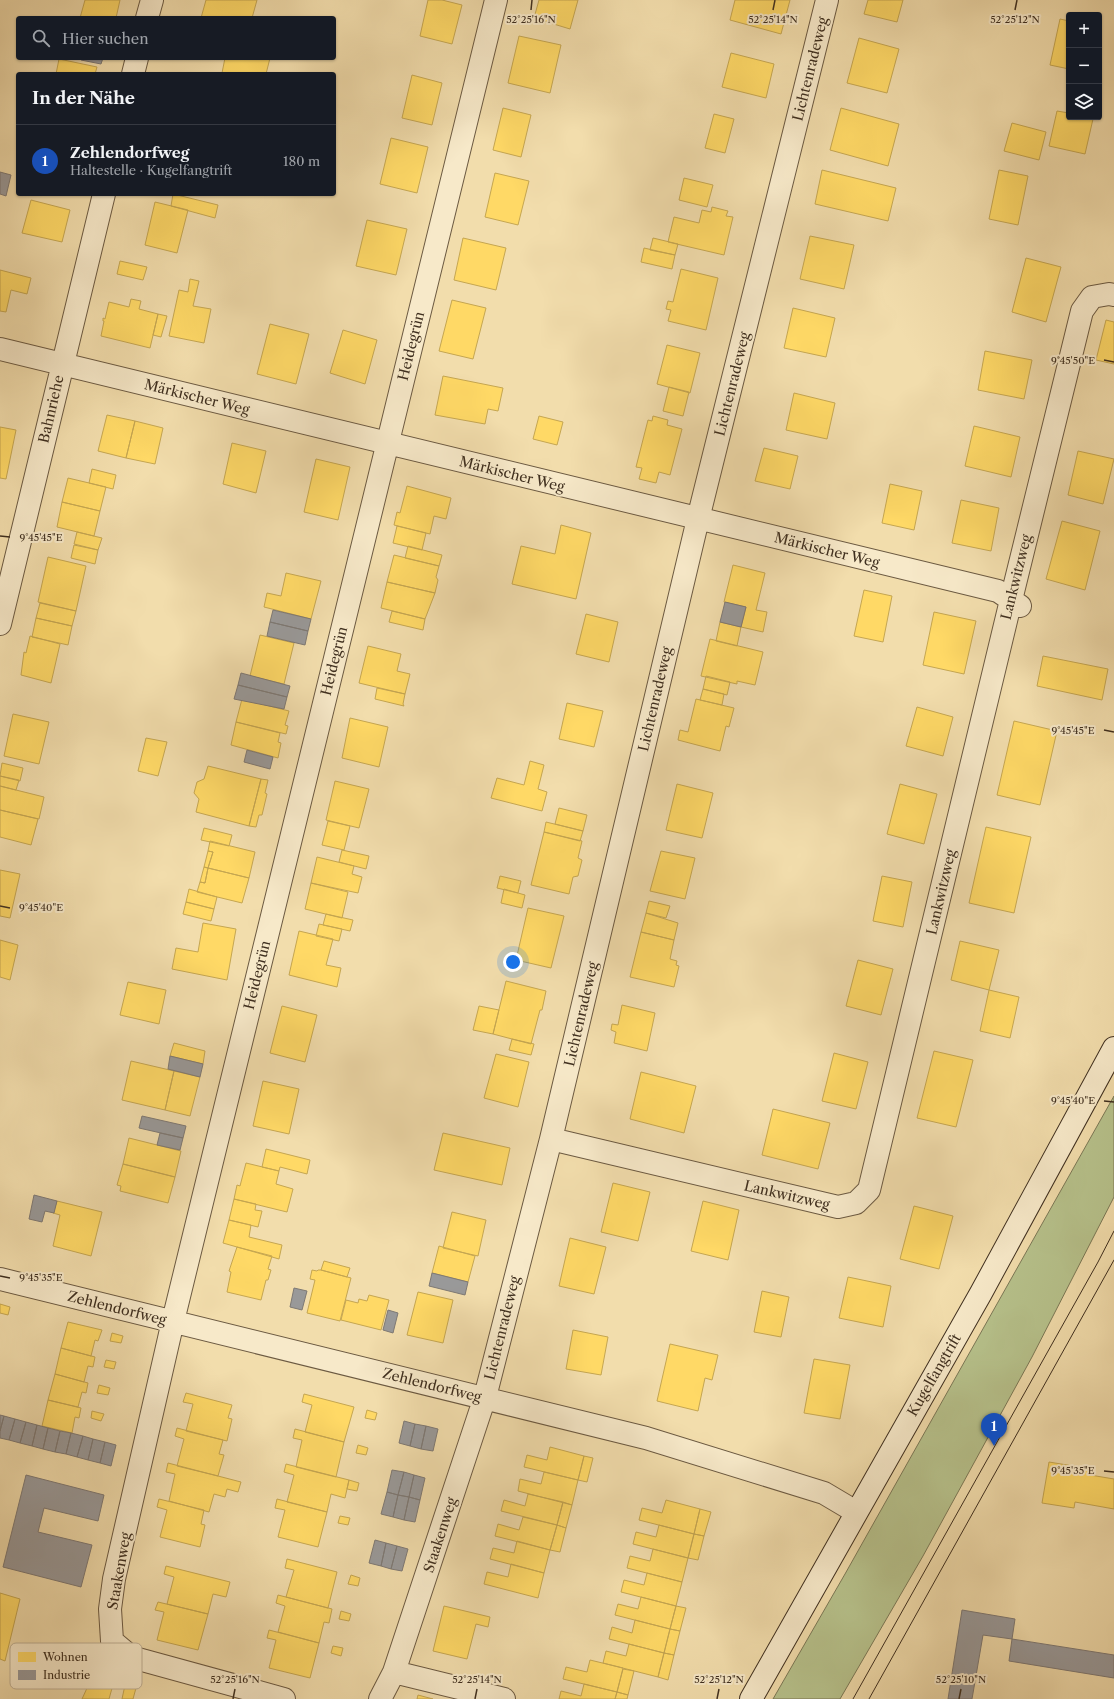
<!DOCTYPE html>
<html lang="de">
<head>
<meta charset="utf-8">
<style>
  body { margin:0; font-family:"Libre Caslon Text",serif; background:#242831; color:#f1f3f6 }
  .controls { position:absolute; right:12px; top:12px; display:grid; overflow:hidden; border-radius:4px; box-shadow:0 1px 3px #0004 }
  .controls button { width:36px; height:36px; display:grid; place-items:center; padding:0; border:0; border-bottom:1px solid #363941; background:#171b24; color:#f1f3f6; font:20px sans-serif }
  .you { position:absolute; left:513px; top:962px; width:14px; height:14px; margin:-10px; border:3px solid #fff; border-radius:50%; background:#1a73e8; box-shadow:0 0 0 6px #1a73e833 }
  .badge { display:grid; place-items:center; width:26px; height:26px; border-radius:50%; background:#db2777; color:#fff; font-size:13px; font-weight:700 }
  .pin { position:absolute; translate:-50% -33px; filter:drop-shadow(0 1px 2px #0008) }
  .pin::after { content:''; position:absolute; top:21px; width:14px; height:12px; background:inherit; clip-path:polygon(0 0,100% 0,50% 100%) }
  .list { margin:0; padding:0; list-style:none }
  h2 { display:flex; justify-content:space-between; align-items:center; height:52px; margin:0; padding:0 16px; font-size:17px }
  h2 small { font-size:13px; font-weight:400; color:#9ea1a6 }
  .list li { display:grid; grid-template-columns:26px 1fr auto; gap:12px; align-items:center; box-sizing:border-box; height:72px; padding:0 16px; border-top:1px solid #363941 }
  .list b { display:block; font-size:15px; white-space:nowrap }
  .list p { margin:0; font-size:13px; white-space:nowrap; color:#9ea1a6 }
  .list em { font-size:13px; font-style:normal; color:#9ea1a6 }
  .icon { flex:none; width:22px; height:22px; fill:none; stroke:currentColor; stroke-width:2; stroke-linecap:round; stroke-linejoin:round }
  .map { position:relative; flex:none; width:1114px; height:1699px; overflow:hidden }
  .search { position:absolute; background:#171b24; box-shadow:0 1px 3px #0004; left:16px; top:16px; width:320px; height:44px; display:flex; align-items:center; gap:10px; box-sizing:border-box; padding:0 14px; border-radius:4px; color:#9ea1a6; font-size:15px }
  .panel { position:absolute; background:#171b24; box-shadow:0 1px 3px #0004; left:16px; top:72px; width:320px; height:124px; border-radius:4px }
  .map>svg:first-child { display:block }
  .green { fill:#b7c28c; stroke:#7b7856 }
  .homes { fill:#ffd966; stroke:#c5a651 }
  .industry { fill:#999; stroke:#7e7974 }
  .lines { fill:none; stroke-linecap:round; stroke-linejoin:round }
  .street-casing { stroke:#6c5a42; stroke-width:24 }
  .secondary-casing { stroke:#3f2f1f; stroke-width:24 }
  .street { stroke:#f7e9c9; stroke-width:22 }
  .secondary { stroke:#f7e9c9; stroke-width:22 }
  .tram { stroke:#3f2f1f; stroke-width:1 }
  .ticks { fill:none; stroke:#3f2f1f; stroke-width:1.5 }
  .labels { text-anchor:middle; stroke-width:4; stroke-linejoin:round; paint-order:stroke }
  .street-label { font-size:14px; fill:#3f2f1f; stroke:#f7e9c9 }
  .key { fill:#f7e9c9; stroke:#c0b196; stroke-width:1 }
  .key-label { font-size:11px; fill:#3f2f1f }
  .ticks-label { font-size:10px; text-anchor:middle; fill:#3f2f1f; stroke:#f7e9c9; stroke-width:4; stroke-linejoin:round; paint-order:stroke }
</style>
</head>
<body>
<div class="map">
<svg width="1114" height="1699" viewBox="0 0 1114 1699">
  <rect width="100%" height="100%" fill="#f2ddac"/>
  <filter id="stains"><feTurbulence type="fractalNoise" baseFrequency=".005" numOctaves="4"/><feColorMatrix values="0 0 0 0 .2 0 0 0 0 .09 0 0 0 0 .02 0 0 0 .5 -.17"/></filter>
  <radialGradient id="worn" r=".72"><stop offset=".6" stop-color="#630" stop-opacity="0"/><stop offset="1" stop-color="#630" stop-opacity=".3"/></radialGradient>
  <!-- green -->
  <path class="green" d="M1114,1096V1197L1032,1357L923,1556L840,1699H773L845,1574Z"/>
  <!-- homes -->
  <path class="homes" d="M85,0H120L116,18H80Z
    M206,0H257L252,18H201Z
    M428,0H442L462,5L452,44L420,36Z
    M539,0H578L570,29L534,18Z
    M735,0H790L781,34L730,20Z
    M868,0H903L897,22L864,14Z
    M1060,19L1069,21V69L1050,65Z
    M519,36L561,45L550,93L508,83Z
    M859,38L899,49L887,93L847,83Z
    M731,53L774,64L766,98L722,87Z
    M225,58H270L266,74L222,73Z
    M59,59L97,67L95,74H56Z
    M412,75L442,83L432,125L402,118Z
    M503,108L531,115L521,157L493,150Z
    M841,108L899,124L888,166L830,150Z
    M1057,111L1069,113V117H1085L1093,119L1085,154L1049,146Z
    M714,114L734,119L725,153L705,148Z
    M1012,123L1046,132L1039,160L1004,151Z
    M391,138L428,147L417,193L380,184Z
    M822,170L896,188L888,221L815,204Z
    M999,170L1028,176L1018,225L989,219Z
    M495,173L529,181L518,225L485,217Z
    M684,178L713,185L707,207L679,200Z
    M173,194L218,205L215,218L171,206Z
    M31,200L70,210L62,242L22,233Z
    M155,202L188,210L177,253L145,245Z
    M712,207L728,211L726,216L733,217L724,255L668,242L674,217L699,223L702,210L711,212Z
    M367,220L407,229L396,275L356,266Z
    M810,236L854,245L844,289L800,279Z
    M463,238L506,248L496,290L454,280Z
    M653,238L678,244L675,255L650,250Z
    M644,248L675,255L672,269L641,262Z
    M1026,258L1061,267L1046,322L1012,312Z
    M120,261L147,267L143,280L117,274Z
    M681,269L718,278L706,330L668,321L671,310L666,309L668,301L673,302Z
    M0,270L31,278L27,294L11,290L6,312L0,311Z
    M190,279L199,281L193,306L211,309L204,343L169,336L179,290L188,292Z
    M131,299L141,301L139,309L158,314L150,348L101,336L104,321H103V318L105,319L109,302L129,307Z
    M452,300L486,308L473,359L439,351Z
    M793,308L835,318L826,357L784,348Z
    M158,314L167,316L161,337L153,335Z
    M1106,320L1114,322V364L1096,360Z
    M270,324L309,334L296,384L257,374Z
    M343,330L377,340L365,384L330,373Z
    M667,345L700,353L690,393L657,384Z
    M985,351L1032,360L1024,399L978,390Z
    M443,376L503,388L498,411L488,409L485,424L435,415Z
    M669,387L689,392L683,416L663,411Z
    M794,393L835,403L827,439L786,430Z
    M107,415L135,421L126,458L98,451Z
    M539,416L563,422L557,445L533,439Z
    M653,416L668,420L667,425L682,429L670,475L659,472L656,483L639,479L642,468L636,467L648,420L652,421Z
    M135,421L163,428L155,464L126,458Z
    M974,426L1020,437L1011,477L965,466Z
    M0,427L16,430L6,479L0,478Z
    M232,443L266,451L256,493L223,484Z
    M764,448L798,456L790,489L755,481Z
    M1078,451L1114,459L1103,504L1068,495Z
    M316,459L350,467L338,520L304,512Z
    M92,469L116,475L113,489L89,483Z
    M68,478L106,487L100,511L62,502Z
    M890,484L922,491L914,530L882,523Z
    M407,486L451,498L446,519L434,516L430,534L394,525L397,512L400,513Z
    M961,500L999,508L991,551L952,543Z
    M62,502L100,511L94,536L57,527Z
    M1062,521L1100,531L1085,590L1046,579Z
    M561,525L591,533L576,599L512,584L521,546L555,554Z
    M397,526L426,533L422,550L393,543Z
    M77,532L102,538L98,550L74,544Z
    M74,545L98,550L95,564L71,558Z
    M408,546L442,555L439,566L405,558Z
    M394,555L439,566L436,577L438,580L435,593L387,582Z
    M48,557L86,566L76,611L38,602Z
    M733,565L765,573L756,610L767,612L763,632L741,627L746,607L724,602Z
    M286,573L321,581L311,619L264,607L267,593L281,596Z
    M387,582L435,593L425,619L381,608Z
    M864,590L892,596L883,642L854,636Z
    M40,603L76,611L72,626L36,618Z
    M392,611L425,619L423,630L389,622Z
    M934,612L976,621L964,674L923,665Z
    M586,614L618,622L609,662L576,654Z
    M36,618L72,626L68,645L32,637Z
    M720,622L741,627L737,646L716,641Z
    M260,635L294,643L284,684L250,676Z
    M30,636L60,644L51,683L21,675L24,652L26,653Z
    M710,639L763,652L755,685L737,681V684L701,676Z
    M368,646L401,654L397,671L410,674L405,694L359,683Z
    M1043,656L1108,669L1102,700L1037,686Z
    M706,676L730,682L727,695L703,689Z
    M377,688L405,694L403,704L404,706L375,699Z
    M703,689L724,694L722,705L700,700Z
    M242,699L289,711L285,725L288,726L286,734L236,722Z
    M696,699L734,708L729,727L726,726L720,751L678,740L680,730L688,732Z
    M567,703L603,711L594,747L559,739Z
    M917,707L953,717L943,756L906,746Z
    M13,714L49,722L39,764L4,756Z
    M350,718L388,727L379,767L342,758Z
    M1014,721L1057,731L1040,805L997,795Z
    M236,722L280,733L278,742L281,743L278,758L231,745Z
    M146,738L167,742L158,776L138,771Z
    M530,761L544,765L538,789L547,792L542,811L491,798L497,778L524,785Z
    M2,763L23,768L20,781L0,776Z
    M208,766L261,779L249,826L196,812L199,799L194,793L197,782L204,779Z
    M0,776L19,780L16,790L0,786Z
    M261,779L268,780L265,793L267,794L262,815H259L256,827L249,826Z
    M335,781L369,789L359,828L326,820Z
    M677,784L713,793L702,838L666,830Z
    M900,784L937,794L924,844L887,834Z
    M0,786L44,797L39,819L0,810Z
    M559,808L587,815L583,831L555,824Z
    M0,810L38,819L31,845L0,837Z
    M328,821L350,826L344,850L322,845Z
    M546,822L583,831L580,841L544,832Z
    M986,827L1031,837L1014,913L969,903Z
    M204,828L232,835L229,846L201,840Z
    M544,832L582,841L578,858L582,860L578,876L573,877L569,894L531,885Z
    M210,841L255,852L249,878L208,868L213,852L208,851Z
    M342,850L369,856L366,869L339,862Z
    M208,851L213,852L208,868L204,867Z
    M661,851L695,858L685,899L650,891Z
    M317,857L354,866L352,874L362,877L358,893L311,883Z
    M204,867L208,868L205,883L200,882Z
    M208,868L249,878L242,903L197,892L200,882L205,883Z
    M0,870L20,874L10,918L0,916Z
    M500,876L521,881L518,893L497,888Z
    M882,876L912,882L903,927L873,921Z
    M311,883L348,892L342,918L305,909Z
    M189,889L217,897L214,909L186,902Z
    M504,889L525,895L522,908L501,903Z
    M649,901L670,906L666,918L646,913Z
    M186,902L214,909L211,921L183,914Z
    M528,908L564,916L551,968L516,960Z
    M646,913L678,923L674,940L641,932Z
    M326,914L353,920L350,931L323,925Z
    M203,923L236,929L227,980L172,969L176,948L198,952Z
    M319,924L342,929L339,941L316,936Z
    M299,931L333,939L326,965L341,968L337,987L289,975Z
    M641,932L674,940L670,959L677,961L676,965L679,966L674,987L630,977Z
    M0,940L18,945L10,980L0,977Z
    M960,941L999,950L989,990L951,980Z
    M858,960L893,969L881,1015L846,1006Z
    M506,981L546,991L542,1010H540L531,1044L493,1034Z
    M128,982L166,990L159,1024L120,1015Z
    M989,990L1019,997L1010,1038L980,1031Z
    M622,1005L655,1013L647,1051L614,1043L616,1032L611,1030L612,1024L618,1025Z
    M282,1006L317,1015L305,1062L270,1053Z
    M479,1006L499,1010L493,1034L473,1030Z
    M512,1039L534,1044L531,1055L509,1050Z
    M174,1043L205,1051L203,1064L170,1056Z
    M934,1051L973,1060L956,1127L917,1118Z
    M834,1053L868,1062L856,1109L822,1101Z
    M496,1054L529,1062L518,1107L484,1098Z
    M131,1061L174,1071L165,1110L122,1100Z
    M174,1071L200,1077L190,1116L165,1110Z
    M641,1072L696,1086L684,1133L630,1119Z
    M263,1081L299,1089L289,1134L253,1126Z
    M773,1109L830,1123L818,1169L762,1155Z
    M443,1133L510,1148L502,1185L434,1170Z
    M129,1138L181,1151L175,1177L123,1164Z
    M266,1149L310,1160L307,1174L280,1167L279,1171L262,1167Z
    M246,1163L279,1171L276,1184L293,1189L287,1212L234,1199L237,1185L240,1186Z
    M123,1164L175,1177L168,1203L120,1191L121,1186L117,1185Z
    M613,1183L650,1192L638,1241L601,1232Z
    M234,1199L256,1204L255,1210L262,1211L258,1227L229,1220Z
    M57,1201L102,1212L91,1256L53,1246L60,1215L53,1213Z
    M703,1201L739,1210L728,1260L691,1251Z
    M914,1206L953,1216L939,1269L900,1259Z
    M452,1212L486,1220L478,1256L443,1248Z
    M229,1220L251,1225L249,1237L282,1245L279,1259L223,1243Z
    M570,1238L606,1247L594,1294L559,1286Z
    M439,1246L475,1256L468,1282L432,1273Z
    M237,1247L272,1256L268,1269L271,1270L268,1280H266L261,1300L227,1292L231,1272L229,1271Z
    M324,1261L350,1268L347,1277L321,1270Z
    M312,1270L317,1271L318,1270H321L351,1278L340,1321L307,1313L315,1280L310,1279Z
    M848,1277L891,1286L883,1327L839,1318Z
    M762,1291L789,1297L781,1337L754,1332Z
    M418,1292L453,1300L443,1343L407,1335Z
    M369,1295L389,1300L381,1330L341,1320L346,1300L358,1303L359,1299L367,1301Z
    M0,1304L10,1307L8,1315L0,1313Z
    M68,1322L102,1330L98,1341L95,1340L91,1356L61,1348Z
    M573,1330L608,1337L601,1375L566,1369Z
    M112,1333L123,1336L121,1343L110,1341Z
    M670,1344L718,1355L712,1380L705,1378L698,1411L657,1401Z
    M61,1348L95,1357L93,1367L88,1366L84,1382L55,1374Z
    M814,1359L850,1365L840,1419L804,1413Z
    M106,1360L116,1362L114,1369L104,1367Z
    M55,1374L88,1383L86,1393L82,1392L78,1407L48,1400Z
    M99,1385L110,1388L108,1395L97,1393Z
    M186,1393L232,1405L228,1418L232,1419L227,1441L186,1431L193,1404L183,1402Z
    M304,1394L354,1407L344,1442L305,1432L312,1405L302,1402Z
    M48,1400L81,1408L79,1418L75,1417L72,1433L42,1426Z
    M367,1410L377,1413L375,1420L365,1418Z
    M92,1411L104,1414L101,1421L91,1418Z
    M177,1428L223,1440L219,1454L224,1455L218,1476L177,1466L184,1439L175,1436Z
    M295,1429L344,1442L336,1477L296,1467L302,1440L293,1438Z
    M358,1445L368,1448L366,1455L356,1453Z
    M550,1447L584,1456L578,1480L524,1467L527,1455L547,1460Z
    M584,1456L593,1458L587,1482L578,1480Z
    M1049,1462L1091,1469L1090,1475L1114,1479V1509L1075,1502L1074,1508L1042,1503Z
    M168,1463L241,1482L238,1492L227,1489L225,1497L214,1494L209,1512L169,1501L175,1474L166,1472Z
    M286,1464L349,1480L345,1498L331,1494L327,1512L287,1502L294,1475L284,1472Z
    M544,1472L578,1480L572,1505L518,1491L520,1479L541,1484Z
    M349,1480L359,1483L357,1491L347,1489Z
    M528,1494L563,1502L557,1525L501,1511L504,1500L525,1506Z
    M159,1499L204,1510L201,1524L205,1525L200,1547L160,1537L167,1510L157,1507Z
    M277,1499L327,1512L318,1547L278,1537L285,1510L275,1508Z
    M666,1500L700,1509L694,1534L639,1520L642,1508L662,1513Z
    M563,1502L572,1505L566,1528L557,1525Z
    M700,1509L711,1512L704,1536L694,1534Z
    M340,1516L350,1518L348,1525L338,1523Z
    M523,1517L557,1525L550,1550L495,1536L498,1524L519,1530Z
    M557,1525L566,1528L560,1552L550,1550Z
    M659,1525L694,1534L688,1558L633,1544L636,1532L656,1537Z
    M694,1534L704,1536L698,1560L688,1558Z
    M517,1541L550,1550L544,1573L490,1559L493,1548L514,1553Z
    M653,1549L688,1558L682,1582L627,1568L630,1556L650,1561Z
    M287,1559L337,1572L328,1608L286,1597L294,1570L285,1568Z
    M511,1564L544,1573L538,1598L484,1584L487,1572L508,1577Z
    M166,1566L230,1582L226,1597L213,1594L208,1614L167,1604L174,1577L164,1574Z
    M647,1573L682,1582L676,1606L621,1592L624,1580L644,1585Z
    M351,1575L360,1578L358,1586L348,1584Z
    M0,1593L20,1599L5,1661L0,1659Z
    M278,1595L332,1609L329,1623L324,1622L319,1643L278,1632L285,1606L276,1603Z
    M641,1597L676,1606L670,1629L615,1615L618,1604L638,1609Z
    M158,1602L208,1614L198,1650L157,1640L164,1612L155,1610Z
    M444,1606L490,1617L488,1627L476,1624L467,1659L433,1651Z
    M676,1606L686,1608L680,1631L670,1629Z
    M341,1611L351,1614L349,1621L339,1619Z
    M635,1620L670,1629L664,1653L609,1639L612,1627L632,1633Z
    M670,1629L680,1631L674,1655L664,1653Z
    M269,1630L319,1643L310,1678L269,1668L276,1640L267,1638Z
    M629,1644L664,1653L658,1677L603,1663L606,1651L626,1656Z
    M333,1646L343,1648L341,1656L331,1653Z
    M664,1653L674,1655L668,1680L658,1677Z
    M590,1660L623,1668L617,1692L563,1679L566,1667L587,1672Z
    M623,1669L634,1671L628,1695L617,1692Z
    M93,1675L114,1681L109,1699H82Z
    M584,1684L617,1692L615,1699H559L561,1691L581,1696Z
    M125,1685L136,1688L133,1699H122Z
    M617,1692L628,1695L627,1699H615Z
    M418,1695L433,1699H417Z"/>
  <!-- industry -->
  <path class="industry" d="M82,58H103L101,64L81,60Z
    M0,172L11,175L6,196L0,194Z
    M725,602L746,607L741,627L720,622Z
    M273,610L311,619L308,631L270,622Z
    M270,622L308,631L305,645L267,636Z
    M241,673L290,686L287,697L238,685Z
    M238,685L287,697L284,709L234,699Z
    M247,750L273,757L270,769L244,762Z
    M170,1056L203,1064L200,1077L168,1069Z
    M142,1116L186,1126L183,1138L139,1128Z
    M160,1133L183,1138L180,1150L157,1145Z
    M34,1195L57,1201L54,1213L45,1211L42,1222L29,1219Z
    M432,1273L468,1282L465,1295L429,1286Z
    M294,1288L307,1291L302,1310L290,1307Z
    M388,1310L398,1313L393,1333L383,1330Z
    M0,1415L4,1416L0,1431Z
    M4,1416L15,1419L9,1440L0,1438V1431Z
    M15,1419L26,1422L20,1443L9,1440Z
    M404,1421L415,1424L410,1446L399,1443Z
    M26,1422L37,1425L32,1446L20,1443Z
    M415,1424L426,1426L421,1449L410,1446Z
    M37,1425L48,1428L43,1449L32,1446Z
    M426,1426L438,1429L433,1451L421,1449Z
    M48,1428L60,1431L55,1452L43,1449Z
    M60,1431L71,1433L66,1454L55,1452Z
    M71,1433L83,1436L77,1457L66,1454Z
    M83,1436L93,1439L88,1460L77,1457Z
    M93,1439L105,1442L100,1463L88,1460Z
    M105,1442L116,1445L111,1466L100,1463Z
    M392,1470L404,1472L398,1495L387,1492Z
    M404,1472L414,1475L409,1497L398,1495Z
    M26,1475L104,1495L98,1521L44,1508L38,1532L92,1545L81,1587L3,1567Z
    M414,1475L425,1478L420,1500L409,1497Z
    M387,1492L398,1495L393,1517L381,1514Z
    M398,1495L409,1497L404,1520L393,1517Z
    M409,1497L420,1500L415,1522L404,1520Z
    M375,1540L386,1543L381,1566L369,1563Z
    M386,1543L397,1546L391,1569L381,1566Z
    M397,1546L408,1549L402,1571L391,1569Z
    M962,1610L1015,1619L1012,1639L983,1635L972,1699H948Z
    M1012,1639L1114,1655V1678L1009,1661Z"/>
  <g class="lines">
    <defs>
      <path id="street" d="M147,18L152,0
        M133,74L137,58
        M0,349L998,591L1020,606
        M0,624L104,194
        M551,1139L838,1207L856,1203L869,1190L1011,600L1082,311L1092,297L1109,294L1114,295
        M0,1279L646,1438L824,1493L856,1512
        M394,1672L504,1699
        M284,1699L131,1657L112,1641L110,1609L114,1579L173,1321L496,0
        M380,1699L394,1672L485,1397L551,1139L698,519L827,0"/>
      <path id="secondary" d="M751,1699L981,1293L1114,1048"/>
    </defs>
    <!-- street casing -->
    <use href="#street" class="street-casing"/>
    <!-- secondary casing -->
    <use href="#secondary" class="secondary-casing"/>
    <!-- street -->
    <use href="#street" class="street"/>
    <!-- secondary -->
    <use href="#secondary" class="secondary"/>
    <!-- tram -->
    <path class="tram" d="M853,1699L1098,1262L1114,1231
      M869,1699L1114,1260"/>
  </g>
  <!-- ticks -->
  <path class="ticks" d="M531,10L532,0M773,10L775,0M1015,10L1017,0M1104,360L1114,362M0,536L10,537M1104,730L1114,732M0,906L10,908M1104,1101L1114,1102M0,1276L10,1278M1104,1471L1114,1472M233,1699L235,1689M475,1699L477,1689M717,1699L719,1689M959,1699L961,1689"/>
  <g class="labels">
    <!-- street labels -->
    <g class="street-label">
      <text transform="translate(810 69) rotate(-76)" y="5">Lichtenradeweg</text>
      <text transform="translate(411 346) rotate(-76)" y="5">Heidegrün</text>
      <text transform="translate(732 384) rotate(-76)" y="5">Lichtenradeweg</text>
      <text transform="translate(197 397) rotate(14)" y="5">Märkischer Weg</text>
      <text transform="translate(51 409) rotate(-77)" y="5">Bahnriehe</text>
      <text transform="translate(512 474) rotate(14)" y="5">Märkischer Weg</text>
      <text transform="translate(827 550) rotate(14)" y="5">Märkischer Weg</text>
      <text transform="translate(1016 577) rotate(-76)" y="5">Lankwitzweg</text>
      <text transform="translate(334 661) rotate(-76)" y="5">Heidegrün</text>
      <text transform="translate(655 699) rotate(-77)" y="5">Lichtenradeweg</text>
      <text transform="translate(941 892) rotate(-77)" y="5">Lankwitzweg</text>
      <text transform="translate(257 975) rotate(-76)" y="5">Heidegrün</text>
      <text transform="translate(581 1014) rotate(-77)" y="5">Lichtenradeweg</text>
      <text transform="translate(787 1195) rotate(13)" y="5">Lankwitzweg</text>
      <text transform="translate(117 1308) rotate(14)" y="5">Zehlendorfweg</text>
      <text transform="translate(502 1328) rotate(-76)" y="5">Lichtenradeweg</text>
      <text transform="translate(934 1375) rotate(-60)" y="5">Kugelfangtrift</text>
      <text transform="translate(432 1385) rotate(14)" y="5">Zehlendorfweg</text>
      <text transform="translate(440 1535) rotate(-72)" y="5">Staakenweg</text>
      <text transform="translate(119 1571) rotate(-80)" y="5">Staakenweg</text>
    </g>
  </g>
  <!-- legend -->
  <rect x="10" y="1643" width="132" height="46" rx="6" class="key"/>
  <rect x="18" y="1652" width="18" height="10" fill="#ffd966"/>
  <rect x="18" y="1670" width="18" height="10" fill="#999"/>
  <g class="key-label">
    <text x="43" y="1661">Wohnen</text>
    <text x="43" y="1679">Industrie</text>
  </g>
  <g class="ticks-label">
    <text x="531" y="23">52°25'16"N</text>
    <text x="773" y="23">52°25'14"N</text>
    <text x="1015" y="23">52°25'12"N</text>
    <text x="1073" y="364">9°45'50"E</text>
    <text x="41" y="541">9°45'45"E</text>
    <text x="1073" y="734">9°45'45"E</text>
    <text x="41" y="911">9°45'40"E</text>
    <text x="1073" y="1104">9°45'40"E</text>
    <text x="41" y="1281">9°45'35"E</text>
    <text x="1073" y="1474">9°45'35"E</text>
    <text x="235" y="1683">52°25'16"N</text>
    <text x="477" y="1683">52°25'14"N</text>
    <text x="719" y="1683">52°25'12"N</text>
    <text x="961" y="1683">52°25'10"N</text>
  </g>
  <rect width="100%" height="100%" filter="url(#stains)"/>
  <rect width="100%" height="100%" fill="url(#worn)"/>
</svg>
<div class="controls">
<button>+</button>
<button>−</button>
<button><svg class="icon" aria-label="layers" viewBox="0 0 24 24"><path d="M12 4l9 5-9 5-9-5zM3 14l9 5 9-5"/></svg></button>
</div>
<div class="you"></div>
<div class="pin badge" style="left:994px;top:1446px;background:#1a4fb4">1</div>
<div class="search"><svg class="icon" aria-label="search" viewBox="0 0 24 24"><circle cx="10" cy="10" r="6"/><path d="M15 15l6 6"/></svg>Hier suchen</div>
<section class="panel">
<h2>In der Nähe<small></small></h2>
<ul class="list">
<li><span class="badge" style="background:#1a4fb4">1</span><div><b>Zehlendorfweg</b><p>Haltestelle · Kugelfangtrift</p></div><em>180 m</em></li>
</ul>
</section>
</div>
</body>
</html>
